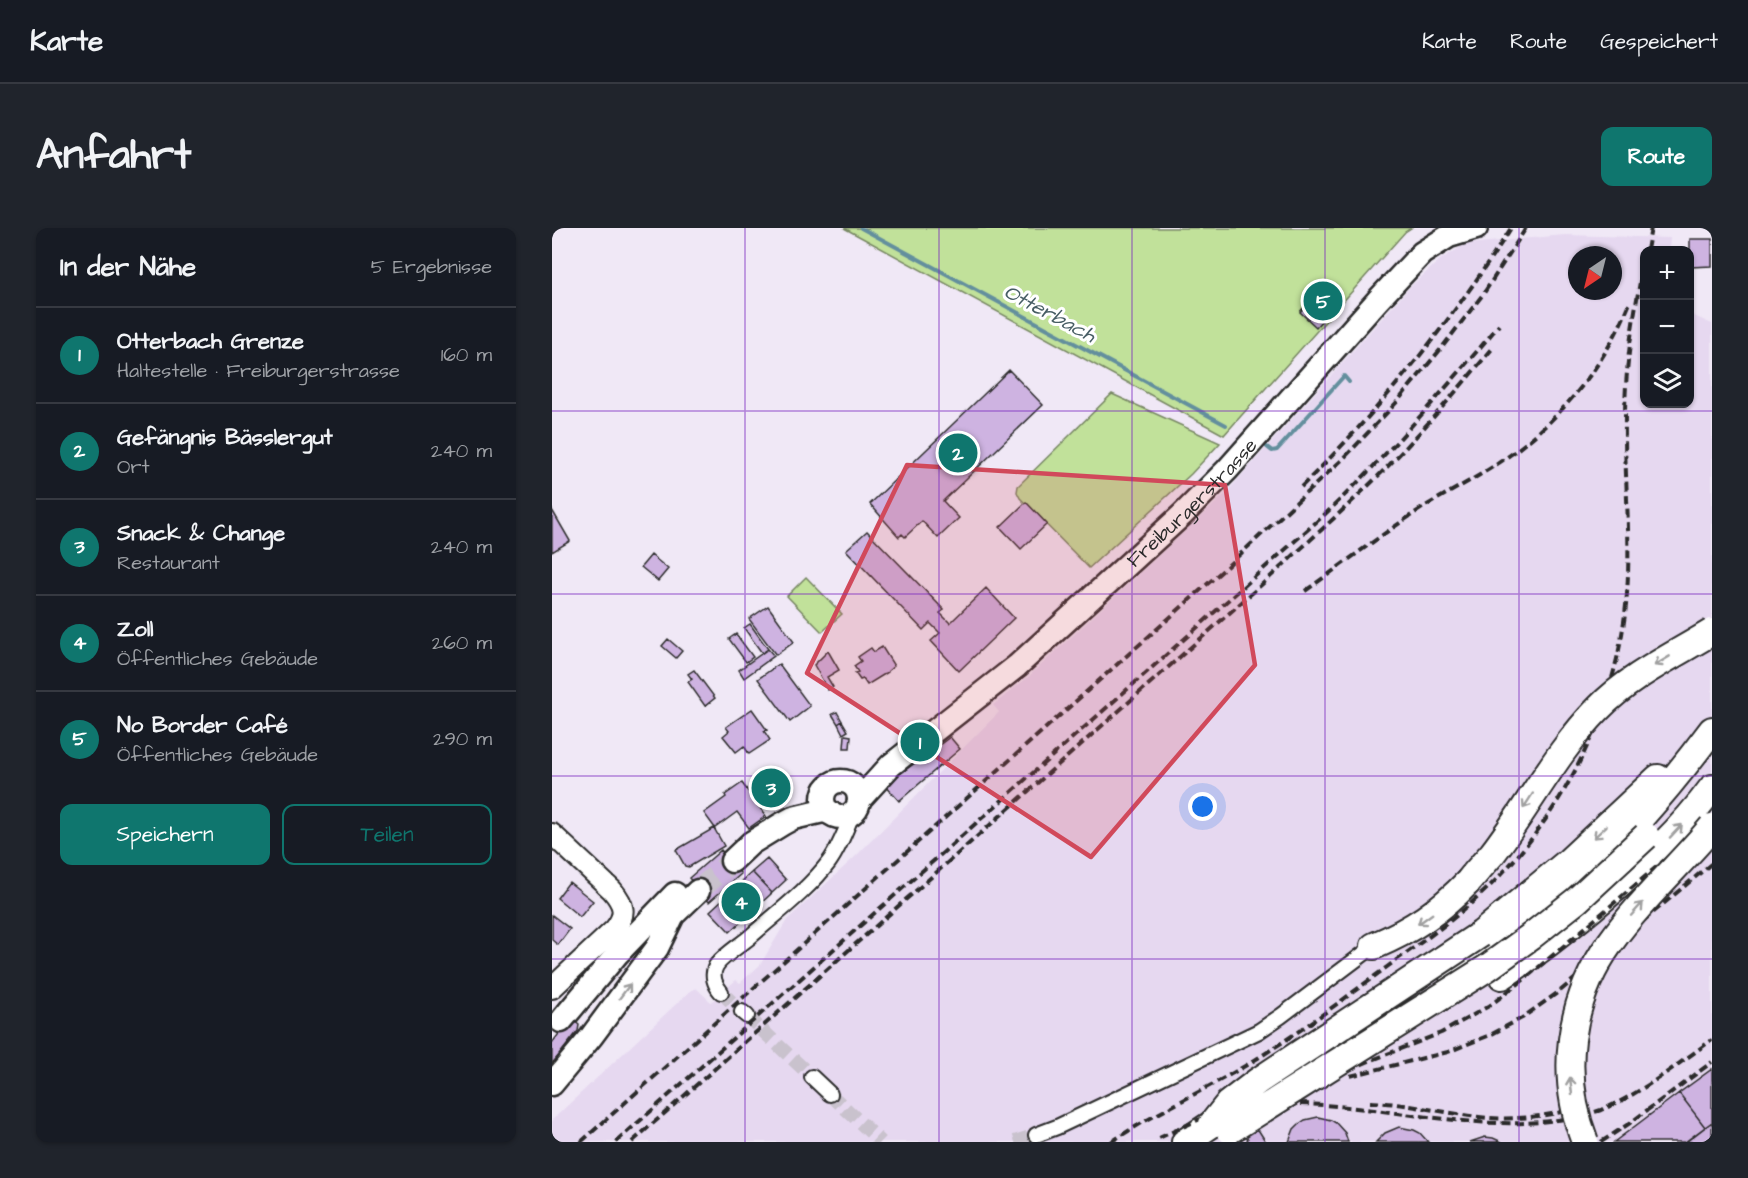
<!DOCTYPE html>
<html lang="de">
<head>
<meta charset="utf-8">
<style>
  body { margin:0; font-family:"Architects Daughter",sans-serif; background:#20242c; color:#f1f3f6 }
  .controls { position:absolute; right:18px; top:18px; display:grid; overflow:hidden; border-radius:12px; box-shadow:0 2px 4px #0004 }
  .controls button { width:54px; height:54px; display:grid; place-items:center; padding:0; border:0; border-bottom:2px solid #363941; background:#171b24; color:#f1f3f6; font:30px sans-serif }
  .compass { position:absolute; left:1016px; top:18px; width:54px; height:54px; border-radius:50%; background:#171b24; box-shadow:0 2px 4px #0004; rotate:215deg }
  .you { position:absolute; left:651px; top:579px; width:21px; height:21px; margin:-15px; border:4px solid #fff; border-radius:50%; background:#1a73e8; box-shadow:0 0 0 9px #1a73e833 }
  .badge { display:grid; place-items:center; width:39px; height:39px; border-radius:50%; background:#0f766e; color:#fff; font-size:20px; font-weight:700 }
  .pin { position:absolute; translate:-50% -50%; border:3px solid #fff; box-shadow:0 2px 6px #0006 }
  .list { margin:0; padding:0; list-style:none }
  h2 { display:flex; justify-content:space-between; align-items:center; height:78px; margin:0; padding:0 24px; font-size:26px }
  h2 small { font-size:20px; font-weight:400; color:#9ea1a6 }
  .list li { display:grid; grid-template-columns:39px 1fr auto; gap:18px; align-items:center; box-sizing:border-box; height:96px; padding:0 24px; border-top:2px solid #363941 }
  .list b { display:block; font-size:22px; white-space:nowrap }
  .list p { margin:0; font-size:20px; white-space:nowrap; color:#9ea1a6 }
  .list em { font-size:20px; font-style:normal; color:#9ea1a6 }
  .actions { display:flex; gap:12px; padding:18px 24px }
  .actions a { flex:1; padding:14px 0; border:2px solid #0f766e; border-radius:12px; text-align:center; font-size:21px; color:#0f766e }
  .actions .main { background:#0f766e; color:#fff }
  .icon { flex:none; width:33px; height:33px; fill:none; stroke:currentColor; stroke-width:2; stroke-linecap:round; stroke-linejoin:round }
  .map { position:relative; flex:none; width:1160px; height:914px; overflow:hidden; border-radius:12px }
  header { display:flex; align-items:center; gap:36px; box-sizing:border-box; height:84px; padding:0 30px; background:#171b24; border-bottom:2px solid #363941 }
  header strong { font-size:28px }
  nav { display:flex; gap:33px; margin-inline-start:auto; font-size:21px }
  .intro { display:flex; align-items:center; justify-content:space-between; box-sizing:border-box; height:144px; padding:0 36px }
  h1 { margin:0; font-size:42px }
  .button { padding:15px 27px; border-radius:12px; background:#0f766e; color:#fff; font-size:21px; font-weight:700 }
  main { display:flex; gap:36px; padding:0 36px }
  aside { flex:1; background:#171b24; border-radius:12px; box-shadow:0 2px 4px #0004 }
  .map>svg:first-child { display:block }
  .built { fill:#e6d8f0; fill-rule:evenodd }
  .green { fill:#c1e19a; stroke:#768662; stroke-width:1.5 }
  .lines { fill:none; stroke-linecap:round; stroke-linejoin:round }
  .stream { stroke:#638f9d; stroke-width:4 }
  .building { fill:#ceb3e1; stroke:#2b2b2b; stroke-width:1.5 }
  .street-tunnel { stroke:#c9c2cd; stroke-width:14; stroke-dasharray:14 7; stroke-linecap:butt }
  .primary-tunnel { stroke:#c9c2cd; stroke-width:22; stroke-dasharray:22 11; stroke-linecap:butt }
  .street-casing { stroke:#2b2b2b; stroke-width:18 }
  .secondary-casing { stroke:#2b2b2b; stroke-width:24 }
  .primary-casing { stroke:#2b2b2b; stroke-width:27 }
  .highway-casing { stroke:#2b2b2b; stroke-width:30 }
  .street { stroke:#fff; stroke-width:14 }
  .secondary { stroke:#fff; stroke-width:20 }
  .primary { stroke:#fff; stroke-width:22 }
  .highway { stroke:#fff; stroke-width:26 }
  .rail { stroke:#2b2b2b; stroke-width:4; stroke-dasharray:9 4.5; stroke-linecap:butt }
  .highway-bridge-casing { stroke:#2b2b2b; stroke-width:30; stroke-linecap:butt }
  .highway-bridge { stroke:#fff; stroke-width:26 }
  .oneway { stroke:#a0a0a0 }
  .marked { fill:#d1495b; fill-opacity:0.2; stroke:#d1495b; stroke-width:4.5; stroke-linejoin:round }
  .grid { fill:none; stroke:#7b2cbf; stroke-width:1.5; stroke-opacity:0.55 }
  .labels { text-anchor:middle; stroke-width:6; stroke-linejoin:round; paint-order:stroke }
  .street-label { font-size:20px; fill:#2b2b2b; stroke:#fff }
  .water-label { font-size:21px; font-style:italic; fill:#475d64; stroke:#fff }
</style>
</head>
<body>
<header>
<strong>Karte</strong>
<nav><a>Karte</a><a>Route</a><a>Gespeichert</a></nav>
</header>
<div class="intro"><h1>Anfahrt</h1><a class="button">Route</a></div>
<main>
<aside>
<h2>In der Nähe<small>5 Ergebnisse</small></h2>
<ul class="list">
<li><span class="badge">1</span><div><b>Otterbach Grenze</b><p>Haltestelle · Freiburgerstrasse</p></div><em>160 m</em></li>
<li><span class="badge">2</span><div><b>Gefängnis Bässlergut</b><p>Ort</p></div><em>240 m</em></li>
<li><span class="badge">3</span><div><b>Snack &amp; Change</b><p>Restaurant</p></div><em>240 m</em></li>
<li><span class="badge">4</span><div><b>Zoll</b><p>Öffentliches Gebäude</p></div><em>260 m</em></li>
<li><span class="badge">5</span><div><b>No Border Café</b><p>Öffentliches Gebäude</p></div><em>290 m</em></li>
</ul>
<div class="actions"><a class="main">Speichern</a><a>Teilen</a></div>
</aside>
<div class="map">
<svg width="1160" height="914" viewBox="0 0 1160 914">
  <rect width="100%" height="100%" fill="#f0e8f6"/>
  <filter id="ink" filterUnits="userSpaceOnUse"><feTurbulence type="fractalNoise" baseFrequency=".0167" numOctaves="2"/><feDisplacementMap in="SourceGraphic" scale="12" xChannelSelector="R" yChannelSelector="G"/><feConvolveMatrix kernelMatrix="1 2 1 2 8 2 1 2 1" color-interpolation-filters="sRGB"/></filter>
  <g filter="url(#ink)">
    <!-- built -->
    <path class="built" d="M1013,7L1118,10L1117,22H1092V176H1138V86L1160,96V914H0V892L138,763L144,760L159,774L184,752L188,755L208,737L235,692L305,627L447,484L441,477L475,450L672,267L858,59L889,31L914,16ZM1025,27H1061V63H1025Z"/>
    <!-- green -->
    <path class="green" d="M292,0H859L853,4L672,207Z
      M560,166L668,215L639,246L537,340L468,270L465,264L466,258Z
      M254,349L290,386L270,404L235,368Z"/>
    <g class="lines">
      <!-- stream -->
      <path class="stream" d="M309,0L674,197
        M715,219L720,223L725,222L792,148L797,154"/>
    </g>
    <!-- building -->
    <path class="building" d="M1138,11H1160V38L1138,39Z
      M770,57L788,72L764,99L748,84Z
      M457,142L491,177L391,273L407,290L386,310L370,293L353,309L350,306L347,309L318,276Z
      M474,274L495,296L469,321L448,299Z
      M0,282L18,313L0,324Z
      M315,303L392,382L388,385L398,395L434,360L462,390L407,443L379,413L388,405L378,395L371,402L294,322Z
      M99,327L116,341L106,353L89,339Z
      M216,378L242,414L224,427L197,391Z
      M198,396L216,421L210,425L192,400Z
      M184,406L201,429L194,434L177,411Z
      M116,411L130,423L124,430L110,418Z
      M330,419L342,438L336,443V444L315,457L311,451L308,452L303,445L306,444L302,438L309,433L306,429L319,420L322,424Z
      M216,421L222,428L192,450L187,442Z
      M276,423L287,442L275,449L281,459L276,462L262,437Z
      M227,436L258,478L238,494L206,451Z
      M142,442L163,470L153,478L136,454L140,451L136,446Z
      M200,481L215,502L212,503L218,512L197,526L192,518L184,524L171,508L177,503L174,499Z
      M285,484L290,493L286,496L280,486Z
      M290,493L296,503L291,506L286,496Z
      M293,507L299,508L298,520H292Z
      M398,509L408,521L347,573L333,557Z
      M223,550L230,560L215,571L208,561Z
      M190,555L214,588L197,600L185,584L163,600L152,585L174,569L173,567Z
      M162,600L172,618L137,639L133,638L124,622Z
      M169,622L189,646L157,674L137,650Z
      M215,631L234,652L220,665L200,644Z
      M200,644L220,665L178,704L158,683Z
      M17,654L41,673L28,689L5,670Z
      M0,687L18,701L6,717L0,712Z
      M21,792L27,797L26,803L0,836V815L15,795Z
      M1160,841V894L1153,899L1127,865Z
      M1127,865L1153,899L1133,914H1062Z
      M766,889L779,892L784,895L793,905L796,914H737L742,901L747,896L753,892Z
      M1160,894V911L1156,914H1134Z
      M847,899L862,902L868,905L876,914H824L833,905Z
      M705,900L714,914H696L695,912L696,911L694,908Z
      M933,909L941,910L950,914H918Z"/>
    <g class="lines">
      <!-- street-tunnel -->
      <path class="street-tunnel" d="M169,764L190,784
        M195,788L260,849
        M278,866L329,914
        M463,914L484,907"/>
      <!-- primary-tunnel -->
      <path class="primary-tunnel" d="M146,663L180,633"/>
      <defs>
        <path id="street" d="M169,764C163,757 159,747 164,738C169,729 190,716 199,708C225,685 256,662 277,634C288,619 294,601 301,584
          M190,784L195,788
          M260,849L278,866
          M484,907L505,899L707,803L729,788L822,718"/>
        <path id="secondary" d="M0,606L60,662C72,676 75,686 63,701L0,760"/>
        <g id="primary">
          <circle cx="289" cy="571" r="18"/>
          <path id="s1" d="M307,572L339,537L465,438L630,287L675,242L826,72L870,25L897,8L924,0"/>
          <path d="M180,633L199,615L230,596L241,590L271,583L278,584"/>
          <path d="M9,793L66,725L123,666"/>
          <path d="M0,856L39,809L105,720L121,687L146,663"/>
        </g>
        <path id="highway" d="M929,706L1017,633L1106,550
          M822,718C860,702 888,683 916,654
          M900,746C946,716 991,683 1032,647C1080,604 1121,554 1160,502
          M950,748C987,724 1020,697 1053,669C1092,636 1130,601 1160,560
          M633,914L660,896"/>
      </defs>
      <!-- street casing -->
      <use href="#street" class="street-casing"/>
      <!-- secondary casing -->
      <use href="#secondary" class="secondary-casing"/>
      <!-- primary casing -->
      <use href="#primary" class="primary-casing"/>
      <!-- highway casing -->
      <use href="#highway" class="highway-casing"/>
      <!-- street -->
      <use href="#street" class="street"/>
      <!-- secondary -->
      <use href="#secondary" class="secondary"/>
      <!-- primary -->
      <use href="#primary" class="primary"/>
      <!-- highway -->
      <use href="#highway" class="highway"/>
      <!-- rail -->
      <path class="rail" d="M1095,22L1099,0
        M749,259C829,181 899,94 959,0
        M753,363C793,335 831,305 872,279C900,262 931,247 958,227C1012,188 1055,134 1079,72
        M798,848L896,824L938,807L970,790L1008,763L1160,635
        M818,874C858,875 897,887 938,890C970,892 1002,887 1034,878
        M748,876C850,878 950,914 1049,882C1089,866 1124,837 1160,812
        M709,879L755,875
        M607,910L646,892L707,870L761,858L815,834L889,805L937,778L974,750L1143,606
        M29,914L670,343L793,229L844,175L888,122L932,65L974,0
        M64,914L770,289C834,229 891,164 947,97
        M80,914L717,350C758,312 800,275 839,235C874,199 907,160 940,121
        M559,914C606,883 658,860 706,830C751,802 793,770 835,739C862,719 891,700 916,678C1001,605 1059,497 1073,386C1081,321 1072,255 1073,189C1073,136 1082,85 1092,33
        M1049,914L1078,895L1160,834"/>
      <defs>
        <path id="highway-bridge" d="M916,654C924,644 932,635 940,626C977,578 1004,524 1046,481C1078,448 1121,428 1160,404
          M660,896L676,876L706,853L929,706
          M678,902L935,740L978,709L1025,672L1094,608
          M1033,914C1007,847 1016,774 1058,715C1088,673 1127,638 1160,599"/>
      </defs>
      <!-- highway-bridge casing -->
      <use href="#highway-bridge" class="highway-bridge-casing"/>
      <!-- highway-bridge -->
      <use href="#highway-bridge" class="highway-bridge"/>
    </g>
    <!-- one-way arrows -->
    <defs><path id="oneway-shaft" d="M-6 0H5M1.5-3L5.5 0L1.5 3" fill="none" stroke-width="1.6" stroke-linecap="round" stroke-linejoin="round" transform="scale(1.5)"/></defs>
    <g class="oneway">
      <use href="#oneway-shaft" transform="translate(1110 433) rotate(149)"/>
      <use href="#oneway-shaft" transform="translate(976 573) rotate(123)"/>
      <use href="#oneway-shaft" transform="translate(1124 603) rotate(-47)"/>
      <use href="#oneway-shaft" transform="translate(1048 604) rotate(137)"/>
      <use href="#oneway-shaft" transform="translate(1085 681) rotate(-48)"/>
      <use href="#oneway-shaft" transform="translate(873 691) rotate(144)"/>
      <use href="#oneway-shaft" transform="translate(73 763) rotate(-53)"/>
      <use href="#oneway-shaft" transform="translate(1019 858) rotate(-97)"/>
    </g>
  </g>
  <!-- marked area -->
  <path class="marked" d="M355,237L673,257L703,437L539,629L255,445Z"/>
  <!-- grid -->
  <path class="grid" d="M193,0V914M387,0V914M580,0V914M773,0V914M967,0V914M0,183H1160M0,366H1160M0,548H1160M0,731H1160"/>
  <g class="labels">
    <!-- street labels -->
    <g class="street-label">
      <text dy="7" stroke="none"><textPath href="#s1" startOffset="447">Freiburgerstrasse</textPath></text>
    </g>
    <!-- water labels -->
    <g class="water-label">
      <text transform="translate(498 85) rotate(28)" y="7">Otterbach</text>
    </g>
  </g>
</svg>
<div class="controls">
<button>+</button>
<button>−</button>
<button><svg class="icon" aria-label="layers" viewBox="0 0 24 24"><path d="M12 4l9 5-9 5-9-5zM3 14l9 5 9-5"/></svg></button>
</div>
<svg class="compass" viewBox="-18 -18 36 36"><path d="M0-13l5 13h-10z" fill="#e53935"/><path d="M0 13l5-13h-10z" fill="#9ea1a6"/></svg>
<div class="you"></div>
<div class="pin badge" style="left:368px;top:514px">1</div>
<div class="pin badge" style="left:406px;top:225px">2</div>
<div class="pin badge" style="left:219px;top:560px">3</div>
<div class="pin badge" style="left:189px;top:674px">4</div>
<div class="pin badge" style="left:771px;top:73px">5</div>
</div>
</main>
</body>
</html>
